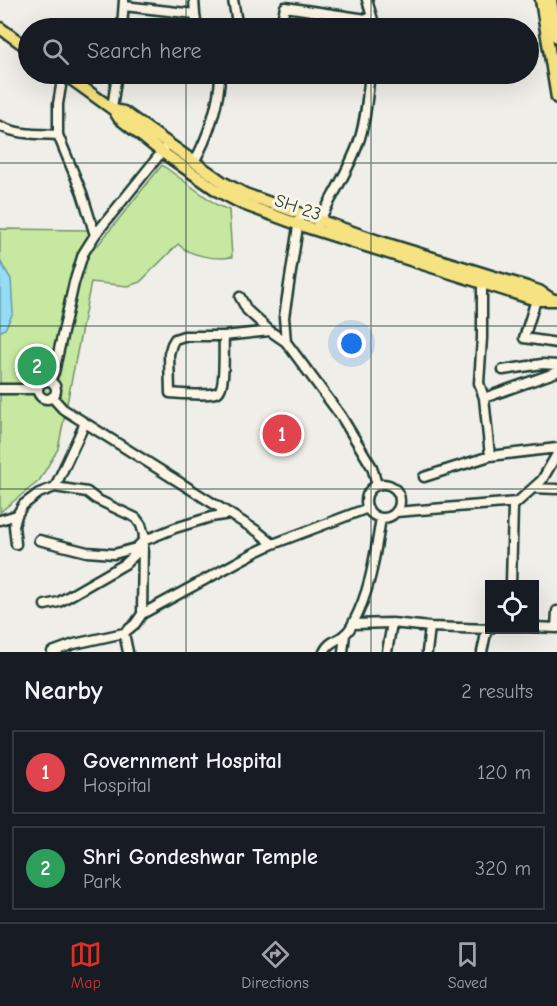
<!DOCTYPE html>
<html lang="en">
<head>
<meta charset="utf-8">
<style>
  body { margin:0; font-family:"Comic Neue",sans-serif; background:#242831; color:#f1f3f6 }
  .controls { position:absolute; right:18px; bottom:18px; display:grid; overflow:hidden; border-radius:0px; box-shadow:0 6px 24px #0002 }
  .controls button { width:54px; height:54px; display:grid; place-items:center; padding:0; border:0; border-bottom:2px solid #363941; background:#171b24; color:#f1f3f6; font:30px sans-serif }
  .you { position:absolute; left:352px; top:344px; width:21px; height:21px; margin:-15px; border:4px solid #fff; border-radius:50%; background:#1a73e8; box-shadow:0 0 0 9px #1a73e833 }
  .badge { display:grid; place-items:center; width:39px; height:39px; border-radius:50%; background:#d93025; color:#fff; font-size:20px; font-weight:700 }
  .pin { position:absolute; translate:-50% -50%; border:3px solid #fff; box-shadow:0 2px 6px #0006 }
  .list { margin:0; padding:0; list-style:none }
  h2 { display:flex; justify-content:space-between; align-items:center; height:78px; margin:0; padding:0 24px; font-size:26px }
  h2 small { font-size:20px; font-weight:400; color:#9ea1a6 }
  .list li { display:grid; grid-template-columns:39px 1fr auto; gap:18px; align-items:center; box-sizing:border-box; height:84px; margin:0 12px 12px; padding:0 12px; border:2px solid #363941; border-radius:0px }
  .list b { display:block; font-size:22px; white-space:nowrap }
  .list p { margin:0; font-size:20px; white-space:nowrap; color:#9ea1a6 }
  .list em { font-size:20px; font-style:normal; color:#9ea1a6 }
  .icon { flex:none; width:33px; height:33px; fill:none; stroke:currentColor; stroke-width:2; stroke-linecap:round; stroke-linejoin:round }
  .map { position:relative; flex:none; width:557px; height:652px; overflow:hidden }
  .search { position:absolute; background:#171b24; box-shadow:0 6px 24px #0002; left:18px; right:18px; top:18px; height:66px; display:flex; align-items:center; gap:15px; box-sizing:border-box; padding:0 21px; border-radius:33px; color:#9ea1a6; font-size:22px }
  .sheet { height:270px; background:#171b24 }
  nav { display:flex; justify-content:space-around; align-items:center; box-sizing:border-box; height:84px; border-top:2px solid #363941; background:#171b24; font-size:16px; color:#9ea1a6 }
  nav a { display:grid; justify-items:center; gap:3px }
  nav .on { color:#d93025 }
  .map>svg:first-child { display:block }
  .green { fill:#c7e8a1; stroke:#73926a; stroke-width:1.5 }
  .water { fill:#95dcf6; stroke:#669ca8; stroke-width:1.5 }
  .lines { fill:none; stroke-linecap:round; stroke-linejoin:round }
  .minor-casing { stroke:#1f3d34; stroke-width:13 }
  .major-casing { stroke:#1f3d34; stroke-width:15 }
  .minor { stroke:#fcf5e5; stroke-width:8 }
  .major { stroke:#f6e281; stroke-width:10 }
  .grid { fill:none; stroke:#1f3d34; stroke-width:1.5; stroke-opacity:0.55 }
  .labels { text-anchor:middle; stroke-width:6; stroke-linejoin:round; paint-order:stroke }
  .street-label { font-size:18px; fill:#1f3d34; stroke:#fcf5e5 }
</style>
</head>
<body>
<div class="map">
<svg width="557" height="652" viewBox="0 0 557 652">
  <rect width="100%" height="100%" fill="#f0eee9"/>
  <filter id="ink" filterUnits="userSpaceOnUse"><feTurbulence type="fractalNoise" baseFrequency=".0167" numOctaves="2"/><feDisplacementMap in="SourceGraphic" scale="12" xChannelSelector="R" yChannelSelector="G"/><feConvolveMatrix kernelMatrix="1 2 1 2 8 2 1 2 1" color-interpolation-filters="sRGB"/></filter>
  <g filter="url(#ink)">
    <!-- green -->
    <path class="green" d="M162,165L217,205L229,210L232,257C217,260 189,256 178,244L140,282L128,286L91,282L58,449L39,481L0,512V229L88,230L98,245Z"/>
    <!-- water -->
    <path class="water" d="M0,261L11,279L13,313L5,329L0,332Z"/>
    <g class="lines">
      <defs>
        <path id="minor" d="M233,0L238,28
          M367,0L373,20V28
          M124,6L195,14L194,0
          M195,14L197,28
          M122,28L124,0
          M280,28L285,7L373,20
          M63,74L58,104V135L82,193L95,235
          M112,108L117,74
          M0,126C18,135 38,134 58,135
          M194,162C208,138 220,101 220,74
          M299,220L284,317L286,342L341,416L372,467L377,485
          M318,224C331,197 348,172 358,144C366,122 367,97 370,74
          M484,278L482,283V338L479,383L484,398L490,456
          M240,297L247,310L270,331L286,342
          M536,300L524,338L557,343
          M224,336C223,346 226,387 218,392C211,396 180,394 170,393L169,354L172,344L175,339L184,336H224L270,331
          M503,370L542,364L557,365
          M50,381L54,372L74,283L83,254L95,235L165,148
          M38 390a9 9 0 1 1 18 0a9 9 0 1 1-18 0Z
          M0,389H38
          M52,397L63,409L257,531L273,544L368,508
          M484,398L557,372
          M424,477L490,456L557,448
          M366 501a17 17 0 1 1 34 0a17 17 0 1 1-34 0Z
          M55,487L85,423
          M533,488L557,489
          M396,512L517,502
          M0,520L17,515
          M39,540L87,552L114,554L136,548L143,541L175,528L211,517L230,514
          M16,544L14,526L17,515L23,505L39,493L55,487L87,492L96,499L136,518L141,525L144,535L143,541L139,551L125,564L59,602L45,605
          M511,584L513,506L542,480L557,454
          M142,614L254,553L273,544
          M353,624L392,623L430,627L490,629
          M534,627L557,628
          M556,628L557,611
          M52,652L74,644L124,633
          M128,652L124,633L135,624L142,614L143,544
          M324,652C330,640 337,642 345,634C348,632 352,626 353,623C371,590 375,554 381,518
          M343,652L345,634
          M387,652L392,623
          M427,652L430,627
          M482,652L487,629"/>
        <path id="major" d="M541,0L557,98
          M551,0L557,37
          M0,28L28,48
          M64,74L114,110L119,118L162,152L218,191L243,204L297,224L536,300H557
          M114,110L124,112L224,183L245,194L378,241L527,287L539,291L553,300"/>
      </defs>
      <!-- minor casing -->
      <use href="#minor" class="minor-casing"/>
      <!-- major casing -->
      <use href="#major" class="major-casing"/>
      <!-- minor -->
      <use href="#minor" class="minor"/>
      <!-- major -->
      <use href="#major" class="major"/>
    </g>
  </g>
  <!-- grid -->
  <path class="grid" d="M186,0V28M371,0V28M186,74V652M371,74V652M0,163H557M0,326H557M0,489H557"/>
  <g class="labels">
    <!-- street labels -->
    <g class="street-label">
      <text transform="translate(298 207) rotate(19)" y="6">SH 23</text>
    </g>
  </g>
</svg>
<div class="controls">
<button><svg class="icon" aria-label="locate" viewBox="0 0 24 24"><circle cx="12" cy="12" r="6"/><path d="M12 2v4M12 18v4M2 12h4M18 12h4"/></svg></button>
</div>
<div class="you"></div>
<div class="pin badge" style="left:282px;top:434px;background:#e0444e">1</div>
<div class="pin badge" style="left:37px;top:366px;background:#2e9e5b">2</div>
<div class="search"><svg class="icon" aria-label="search" viewBox="0 0 24 24"><circle cx="10" cy="10" r="6"/><path d="M15 15l6 6"/></svg>Search here</div>
</div>
<section class="sheet">
<h2>Nearby<small>2 results</small></h2>
<ul class="list">
<li><span class="badge" style="background:#e0444e">1</span><div><b>Government Hospital</b><p>Hospital</p></div><em>120 m</em></li>
<li><span class="badge" style="background:#2e9e5b">2</span><div><b>Shri Gondeshwar Temple</b><p>Park</p></div><em>320 m</em></li>
</ul>
</section>
<nav>
<a class="on"><svg class="icon" aria-label="map" viewBox="0 0 24 24"><path d="M3 6l6-2 6 2 6-2v14l-6 2-6-2-6 2zM9 4v14M15 6v14"/></svg>Map</a>
<a><svg class="icon" aria-label="directions" viewBox="0 0 24 24"><path d="M12 3l9 9-9 9-9-9zM9 14v-3h6M13 9l2 2-2 2"/></svg>Directions</a>
<a><svg class="icon" aria-label="saved" viewBox="0 0 24 24"><path d="M7 4h10v16l-5-4-5 4z"/></svg>Saved</a>
</nav>
</body>
</html>
